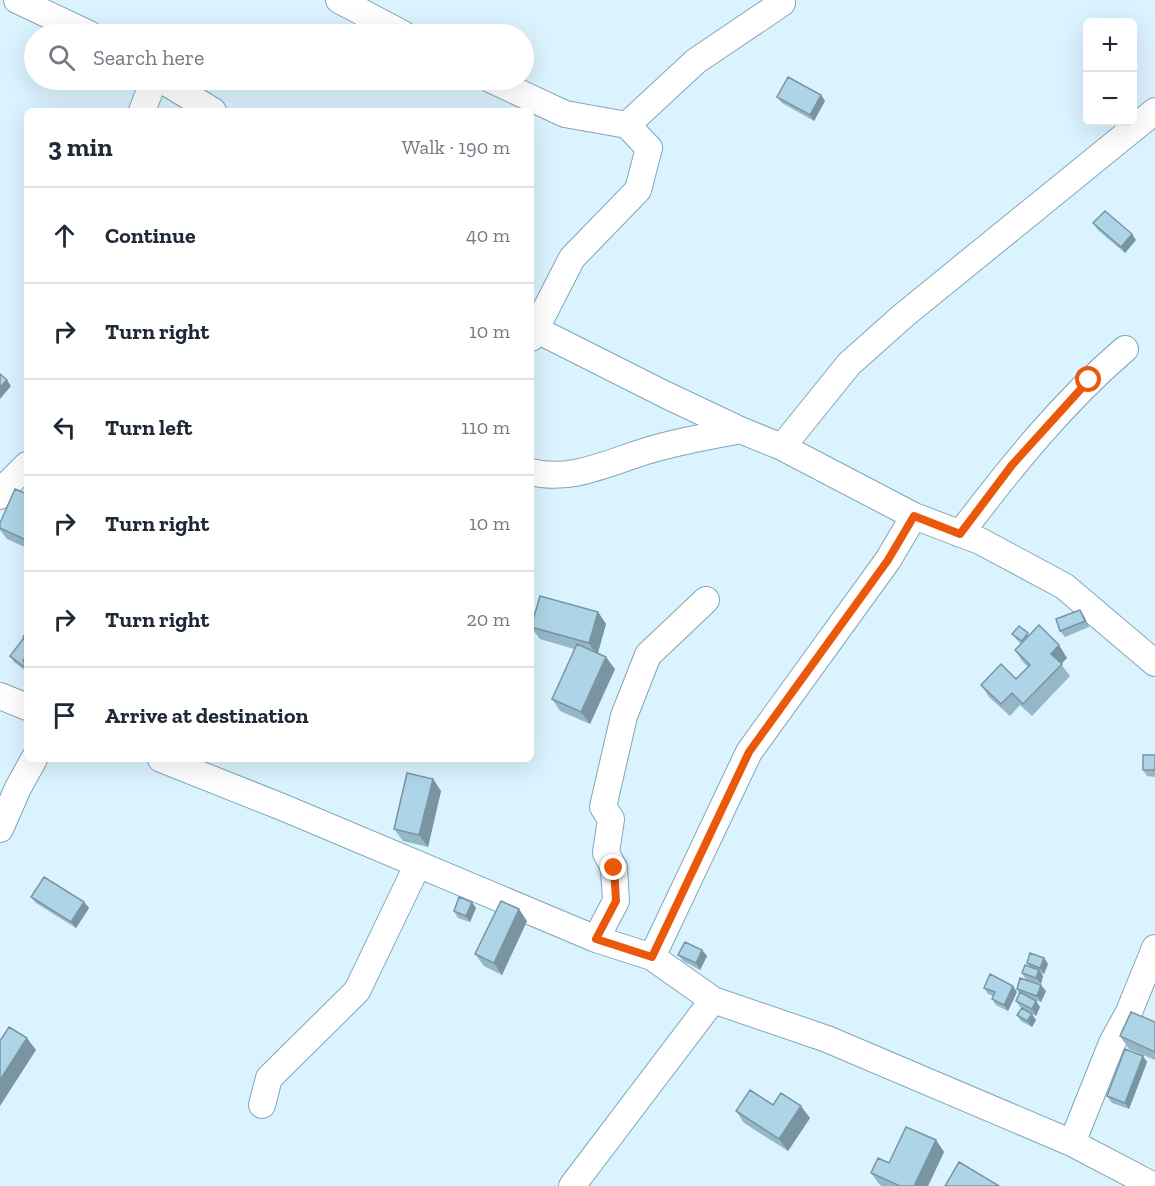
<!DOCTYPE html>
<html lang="en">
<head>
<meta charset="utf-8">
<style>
  body { margin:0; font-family:"Zilla Slab",serif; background:#f2f2f3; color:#1f2937 }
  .controls { position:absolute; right:18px; top:18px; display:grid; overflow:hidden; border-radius:9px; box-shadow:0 6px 24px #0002 }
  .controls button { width:54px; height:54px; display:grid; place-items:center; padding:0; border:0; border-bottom:2px solid #e0e1e3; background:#fff; color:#1f2937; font:30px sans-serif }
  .stop { position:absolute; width:18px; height:18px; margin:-14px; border:4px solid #ea580c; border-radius:50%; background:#fff }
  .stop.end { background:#ea580c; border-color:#fff; box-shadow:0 2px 6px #0008 }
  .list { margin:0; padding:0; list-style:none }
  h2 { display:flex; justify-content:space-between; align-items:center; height:78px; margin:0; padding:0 24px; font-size:26px }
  h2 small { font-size:20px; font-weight:400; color:#747a83 }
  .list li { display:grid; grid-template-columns:39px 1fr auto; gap:18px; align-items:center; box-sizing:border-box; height:96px; padding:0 24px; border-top:2px solid #e0e1e3 }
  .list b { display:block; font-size:22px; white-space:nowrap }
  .list em { font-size:20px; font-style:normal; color:#747a83 }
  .icon { flex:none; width:33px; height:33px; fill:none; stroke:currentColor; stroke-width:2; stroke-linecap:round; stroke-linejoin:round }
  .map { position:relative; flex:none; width:1155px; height:1186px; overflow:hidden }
  .search { position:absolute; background:#fff; box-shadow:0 6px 24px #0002; left:24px; top:24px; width:510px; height:66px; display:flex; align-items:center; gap:15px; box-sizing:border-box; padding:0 21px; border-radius:33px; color:#747a83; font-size:22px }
  .panel { position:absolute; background:#fff; box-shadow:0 6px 24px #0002; left:24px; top:108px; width:510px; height:654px; border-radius:9px }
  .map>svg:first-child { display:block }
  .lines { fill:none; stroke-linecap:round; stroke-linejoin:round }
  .street-casing { stroke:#80a7b8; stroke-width:28 }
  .street { stroke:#fff; stroke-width:26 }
  .wall { fill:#95b7c7 }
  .shaded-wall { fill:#7995a2 }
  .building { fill:#add5e7; stroke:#7995a2; stroke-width:1.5 }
  .route { stroke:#ea580c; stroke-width:8 }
</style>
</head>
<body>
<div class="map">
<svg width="1155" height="1186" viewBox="0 0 1155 1186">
  <rect width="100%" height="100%" fill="#dbf3ff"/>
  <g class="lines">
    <defs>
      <path id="street" d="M17,0L89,34
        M339,0L403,34
        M162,80L213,111
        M492,80L565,114L627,125L649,148L638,190L572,258L531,338
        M142,111L150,90L149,80
        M627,125L696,61L782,3
        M531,327L664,394L740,430L782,447L914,516L980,541L1064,586L1155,663
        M782,447L849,364L904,315L1155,111
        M531,472C572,483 614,460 653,449C681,441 711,436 740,430
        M0,496L10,482L27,465
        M960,534C1010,468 1062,403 1125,349
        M0,696L27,707
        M161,759L282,807L596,939L652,957L713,1000L827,1039L1072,1143L1154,1186
        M0,829L18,788L34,759
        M596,939L616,901L614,868L606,853L611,819L603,807L624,716L648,655L706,600
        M652,957L749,752L888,560L914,516
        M262,1105L269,1078L357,991L418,864
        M1072,1143L1112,1043L1129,1012L1155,948
        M572,1186L713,1000"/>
    </defs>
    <!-- street casing -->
    <use href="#street" class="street-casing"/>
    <!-- street -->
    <use href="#street" class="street"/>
  </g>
  <!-- wall -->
  <path class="wall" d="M821,95L825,101L814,121L782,103L777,97Z
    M1093,223L1136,240L1125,253L1098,230Z
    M27,494V548L7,539L0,530V523Z
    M1080,610L1084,616L1089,627L1065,637L1060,631Z
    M598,612L606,624L598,653L615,669L590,724L560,711L552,699L574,649L540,639L531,627Z
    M27,632V672L14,662L10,656L26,641L23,637Z
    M1012,634L1029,635L1067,658L1061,664L1070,676L1032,716L1020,705L1010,716L989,697L981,685L1016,679L1028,667L1023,662L1015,650L1021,644L1017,640Z
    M1155,755V777L1147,776L1143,770Z
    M433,779L441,791L428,847L403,841L394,829Z
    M31,897L84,902L89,908L76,928L36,903Z
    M476,908L470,922L458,918L454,911Z
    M527,921L502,975L484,966L475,954Z
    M702,950L707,956L700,970L683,961L678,955Z
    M1044,958L1048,964L1044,974L1041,973L1043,976L1041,984L1026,980L1022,973L1030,967L1027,963Z
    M984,988L1017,992L1008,1011L996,1005L992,999L993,996L988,994Z
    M1017,989L1046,991L1041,1002L1034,1000L1036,1001L1040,1007L1036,1016L1026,1010L1036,1020L1032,1027L1021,1021L1017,1015L1022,1008L1020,1007L1016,1001L1019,993Z
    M1155,1022V1060L1129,1049L1120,1036Z
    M1143,1056L1147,1062L1129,1109L1112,1103L1107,1096Z
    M773,1105L810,1118L788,1151L744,1123L736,1111Z
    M936,1140L944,1152L928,1186H882L880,1185L871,1173L889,1163Z"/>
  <!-- shaded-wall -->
  <path class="shaded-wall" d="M821,95L825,101L814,121L810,115Z
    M1132,234L1136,240L1125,253L1121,247Z
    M7,380L11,386L0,399V387Z
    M1080,610L1084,616L1089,627L1085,621Z
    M598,612L606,624L597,656L589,643Z
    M1059,645L1067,658L1059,666L1051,654Z
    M606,657L615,669L590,724L581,712Z
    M25,664L27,667V671L23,666Z
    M433,779L441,791L428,847L419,835Z
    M84,902L89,908L76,928L71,922Z
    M472,902L476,908L470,922L466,916Z
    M519,909L527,921L502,975L494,963Z
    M702,950L707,956L700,970L696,963Z
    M1044,958L1048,964L1044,974L1040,968Z
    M1039,970L1043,976L1041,984L1036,978Z
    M1041,985L1046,991L1041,1002L1037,996Z
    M1013,986L1017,992L1008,1011L1004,1005Z
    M1036,1001L1040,1007L1036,1016L1032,1009Z
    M1032,1014L1036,1020L1032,1027L1027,1021Z
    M27,1038L36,1050L0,1106V1080Z
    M1143,1056L1147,1062L1129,1109L1125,1103Z
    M801,1106L810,1118L788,1151L779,1139Z
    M936,1140L944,1152L928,1186H914Z"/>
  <!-- building -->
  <path class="building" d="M788,77L821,95L810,115L777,97Z
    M1105,211L1132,234L1121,247L1093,223Z
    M0,374L7,380L0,387Z
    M15,489L27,494V533L24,539L0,528V523Z
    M540,596L598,612L589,643L531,627Z
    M1080,610L1085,621L1060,631L1056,619Z
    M1039,625L1059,645L1051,654L1062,664L1023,704L1012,693L1001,704L981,685L1001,664L1016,679L1030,665L1015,650Z
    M1019,626L1028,633L1022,641L1012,634Z
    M27,632V640L23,637Z
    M23,639L27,642V653L23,661L25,664L23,666L10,656Z
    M577,644L606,657L581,712L552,699Z
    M27,653V663L23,661Z
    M1143,755H1155V770H1143Z
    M407,773L433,779L419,835L394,829Z
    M44,877L84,902L71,922L31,897Z
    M459,897L472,902L466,916L454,911Z
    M501,901L519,909L494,963L475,954Z
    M685,942L702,950L696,963L678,955Z
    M1030,953L1044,958L1040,968L1027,963Z
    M1025,965L1039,970L1036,978L1022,973Z
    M990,974L1013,986L1004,1005L992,999L995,992L984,988Z
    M1020,978L1041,985L1037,996L1017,989Z
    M1020,992L1036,1001L1032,1009L1016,1001Z
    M1022,1008L1032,1014L1027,1021L1017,1015Z
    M1131,1012L1155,1022V1052L1120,1036Z
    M9,1027L27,1038L0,1080V1041Z
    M1125,1049L1143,1056L1125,1103L1107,1096Z
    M750,1090L773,1105L781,1093L801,1106L779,1139L736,1111Z
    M906,1127L936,1140L914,1186H900L871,1173L878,1158L889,1163Z
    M959,1162L999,1186H945Z"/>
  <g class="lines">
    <!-- route -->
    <path class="route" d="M614,868L616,901L596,939L652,957L749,752L888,560L914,516L960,534L1012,465L1089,380"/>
  </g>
</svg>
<div class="controls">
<button>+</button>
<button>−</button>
</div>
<div class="stop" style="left:1089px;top:380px"></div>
<div class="stop end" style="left:614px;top:868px"></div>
<div class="search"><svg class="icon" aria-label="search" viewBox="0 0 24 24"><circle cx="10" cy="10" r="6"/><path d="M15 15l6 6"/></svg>Search here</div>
<section class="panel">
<h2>3 min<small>Walk · 190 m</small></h2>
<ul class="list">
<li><svg class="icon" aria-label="ahead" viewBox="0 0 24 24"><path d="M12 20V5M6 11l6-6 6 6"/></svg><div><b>Continue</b></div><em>40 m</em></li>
<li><svg class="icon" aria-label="right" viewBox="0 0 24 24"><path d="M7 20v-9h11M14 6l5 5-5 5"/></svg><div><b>Turn right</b></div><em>10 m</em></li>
<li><svg class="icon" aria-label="left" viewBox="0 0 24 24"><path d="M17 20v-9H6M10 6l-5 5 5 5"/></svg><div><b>Turn left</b></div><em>110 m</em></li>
<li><svg class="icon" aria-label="right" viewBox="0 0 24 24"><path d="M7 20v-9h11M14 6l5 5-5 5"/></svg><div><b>Turn right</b></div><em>10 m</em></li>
<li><svg class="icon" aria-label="right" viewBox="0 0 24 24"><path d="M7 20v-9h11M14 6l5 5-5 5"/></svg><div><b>Turn right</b></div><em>20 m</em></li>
<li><svg class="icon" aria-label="arrive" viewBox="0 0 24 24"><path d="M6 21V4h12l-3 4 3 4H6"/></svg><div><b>Arrive at destination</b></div></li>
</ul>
</section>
</div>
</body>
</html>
